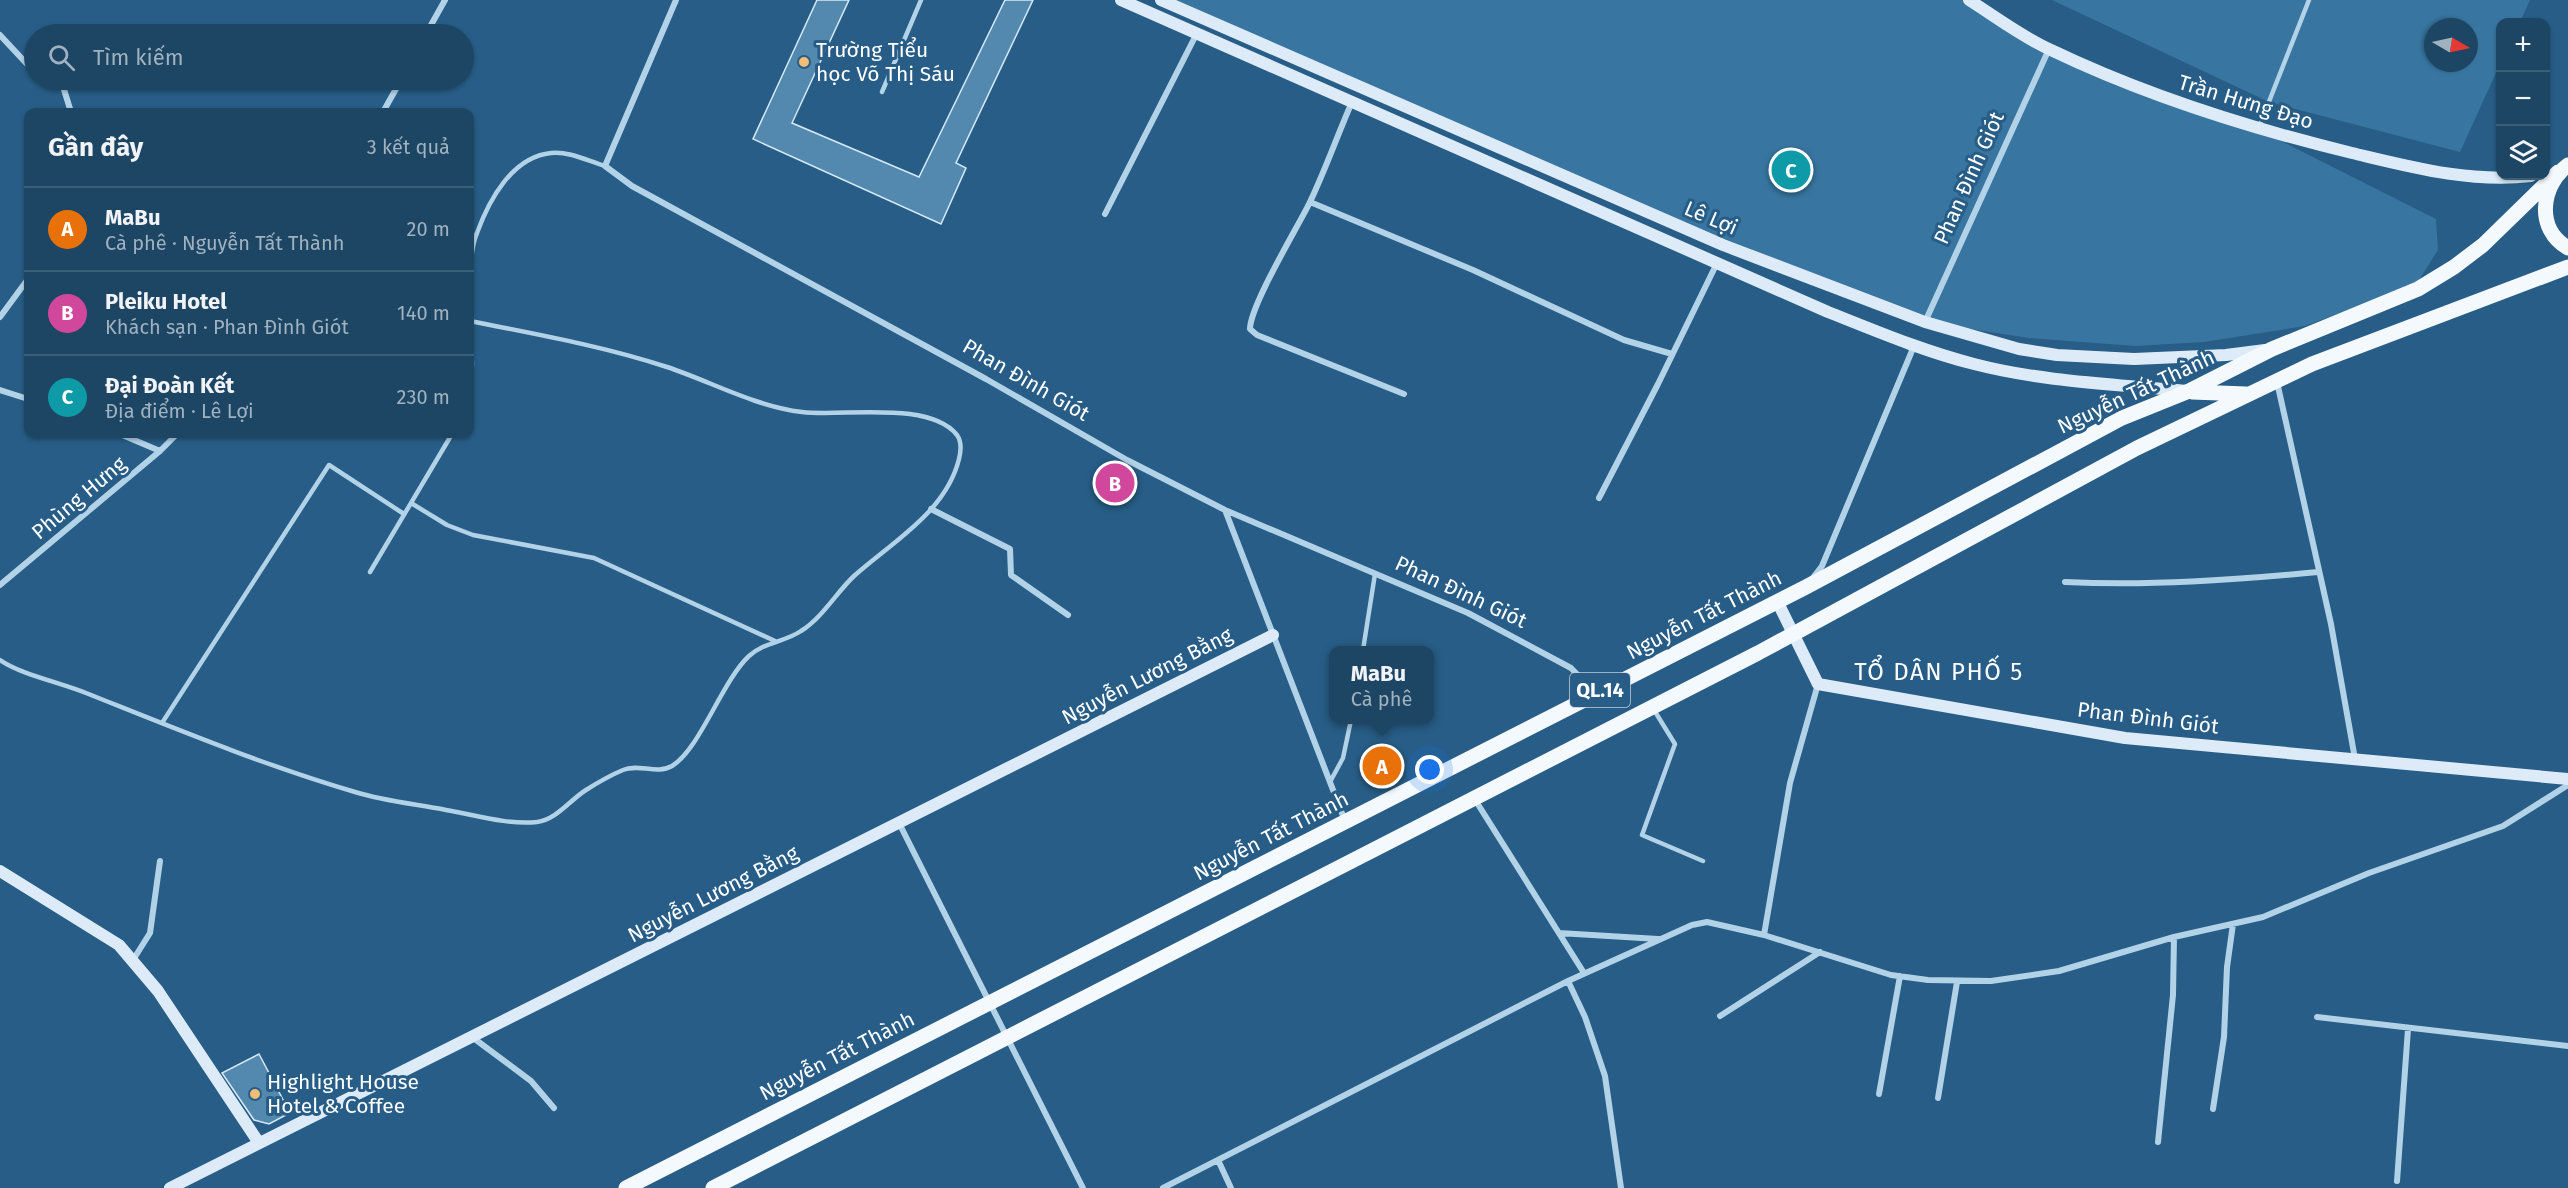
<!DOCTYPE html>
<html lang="vi">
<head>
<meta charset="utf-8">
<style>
  body { margin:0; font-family:"Fira Sans",sans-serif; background:#2a506d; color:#f1f3f6 }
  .controls { position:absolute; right:18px; top:18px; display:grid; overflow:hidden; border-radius:12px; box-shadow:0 2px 4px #0004 }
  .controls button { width:54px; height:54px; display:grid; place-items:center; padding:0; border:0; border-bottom:2px solid #3b5e78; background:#1d4664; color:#f1f3f6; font:30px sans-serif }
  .compass { position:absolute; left:2424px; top:18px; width:54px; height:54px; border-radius:50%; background:#1d4664; box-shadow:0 2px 4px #0004; rotate:99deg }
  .you { position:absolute; left:1430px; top:770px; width:21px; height:21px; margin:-15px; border:4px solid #fff; border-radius:50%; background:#1a73e8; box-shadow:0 0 0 9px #1a73e833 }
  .badge { display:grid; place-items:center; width:39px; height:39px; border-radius:50%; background:#f1bd77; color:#fff; font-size:20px; font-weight:700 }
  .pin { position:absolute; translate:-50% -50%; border:3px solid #fff; box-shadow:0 2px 6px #0006 }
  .popup { position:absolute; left:1329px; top:646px; width:105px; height:78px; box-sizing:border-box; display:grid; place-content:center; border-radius:12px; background:#1d4664; filter:drop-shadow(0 2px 4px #0005); font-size:20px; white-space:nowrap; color:#a0b1bf }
  .popup b { font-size:22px; color:#f1f3f6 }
  .popup::after { content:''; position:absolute; left:50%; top:100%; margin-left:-12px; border:12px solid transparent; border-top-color:#1d4664 }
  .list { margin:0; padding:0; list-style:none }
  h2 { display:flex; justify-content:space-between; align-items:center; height:78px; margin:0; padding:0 24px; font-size:26px }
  h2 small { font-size:20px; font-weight:400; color:#a0b1bf }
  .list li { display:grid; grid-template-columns:39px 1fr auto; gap:18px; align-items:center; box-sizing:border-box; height:84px; padding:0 24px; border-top:2px solid #3b5e78 }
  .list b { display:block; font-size:22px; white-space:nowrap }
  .list p { margin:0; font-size:20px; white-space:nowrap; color:#a0b1bf }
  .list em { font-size:20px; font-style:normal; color:#a0b1bf }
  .icon { flex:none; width:33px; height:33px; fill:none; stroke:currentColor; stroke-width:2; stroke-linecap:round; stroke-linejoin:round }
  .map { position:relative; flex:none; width:2568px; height:1188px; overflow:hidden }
  .search { position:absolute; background:#1d4664; box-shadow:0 2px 4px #0004; left:24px; top:24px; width:450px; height:66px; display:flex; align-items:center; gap:15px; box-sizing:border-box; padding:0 21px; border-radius:33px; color:#a0b1bf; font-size:22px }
  .panel { position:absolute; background:#1d4664; box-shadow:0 2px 4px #0004; left:24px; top:108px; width:450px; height:330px; border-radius:12px }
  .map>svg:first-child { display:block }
  .green { fill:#3876a1; fill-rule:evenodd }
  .building { fill:#5389af; stroke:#d5e9f6; stroke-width:1.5 }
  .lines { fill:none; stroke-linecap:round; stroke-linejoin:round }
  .lane { stroke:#b2d2e8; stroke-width:4.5 }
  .street { stroke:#b2d2e8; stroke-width:6 }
  .secondary { stroke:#dcebf7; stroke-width:12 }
  .primary { stroke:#f4f9fe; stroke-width:15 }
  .poi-dot { fill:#f1bd77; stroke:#275d86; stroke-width:2 }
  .labels { text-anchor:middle; stroke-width:6; stroke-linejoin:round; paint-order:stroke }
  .shield { fill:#275d86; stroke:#becedb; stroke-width:1.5 }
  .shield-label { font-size:20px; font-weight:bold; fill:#fff }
  .poi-label { font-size:21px; fill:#fff; stroke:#275d86; text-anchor:start }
  .street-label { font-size:21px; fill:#fff; stroke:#275d86 }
  .quarter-label { font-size:24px; letter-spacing:1.5px; fill:#fff; stroke:#275d86 }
</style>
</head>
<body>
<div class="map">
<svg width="2568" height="1188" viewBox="0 0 2568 1188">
  <rect width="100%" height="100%" fill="#275d86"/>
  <!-- green -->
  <path class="green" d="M1160,0H1969L2049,49L2259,130L2436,219L2438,250L2419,280L2386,296L2305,326L2204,342L2135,346L2029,338L1925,322L1723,245Z
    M2052,0H2530L2520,22H2500V64L2460,152L2269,102ZM2433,27H2469V63H2433Z"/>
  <!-- building -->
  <path class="building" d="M817,0H849L792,123L919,177L1005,0H1033L956,163L966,168L941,224L753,139Z
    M259,1054L290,1113L269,1124L254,1120L222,1073Z"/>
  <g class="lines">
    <!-- lane -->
    <path class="lane" d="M882,92L921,0
      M2259,127L2309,0
      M470,279C471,264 471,247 477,233C489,200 512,157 551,153C569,151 588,161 605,166
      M470,323L472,364L470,392
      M411,503L447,525L473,535L594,558L775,641
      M370,572L452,434
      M1363,650L1375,574
      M0,660C22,675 59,682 86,693C174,728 263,765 355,792C384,801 415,804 446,810C475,815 507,825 537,822C557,819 570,800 586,790C597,783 611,775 623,770C639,763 656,775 672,766C700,749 722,681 749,656C764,642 785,642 801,631C822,618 836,593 854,576C892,542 946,512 959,459C961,451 962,442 957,435C929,400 842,417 802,412C754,406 712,382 667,367C603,346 535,334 470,321
      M1654,710L1675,744L1642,835L1703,861
      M162,723L329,465L404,514
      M1330,782L1343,758L1351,720"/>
    <!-- street -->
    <path class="street" d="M676,0L605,166L632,186L986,379L1127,460L1225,510L1468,613L1571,668L1595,693
      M426,34L445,0
      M0,35L26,63L34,67
      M61,80L71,112
      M1352,102C1337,136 1325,171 1309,204C1296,230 1250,306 1250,329L1257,335L1404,394
      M383,112L401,80
      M1310,202L1473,270L1624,340L1672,354
      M1105,214L1197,33
      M0,317L28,279
      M1925,322L2049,49
      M2277,382L2331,624L2355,759
      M0,390L28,399
      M120,434L160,451
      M1599,498L1658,384L1717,263
      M931,509L1010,549L1011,575L1068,615
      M1225,510L1345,821
      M1812,579L1822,566L1914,346
      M2065,582C2150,586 2234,580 2318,572
      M0,585L160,451L177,434
      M1818,684L1790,783L1764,935L1891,975L1928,980L1991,981L2059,971L2174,937L2263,917L2369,873L2503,826L2568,785
      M1474,798L1584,973
      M899,823L1083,1188
      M1559,933L1658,939
      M133,960L150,933L160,861
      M1568,981L1585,1017L1605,1076L1621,1188
      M1720,1016L1820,952
      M2317,1017L2568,1046
      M472,1037L531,1081L554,1108
      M1879,1094L1900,976
      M1938,1098L1957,982
      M2213,1109L2224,1037L2227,967L2233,924
      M2158,1142L2173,995L2174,937
      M1218,1160L1231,1188
      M2397,1181L2408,1029
      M1163,1188L1568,981L1692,925L1707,922L1764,935"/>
    <!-- secondary -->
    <path class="secondary" d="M1121,0L1828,312C1876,331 1923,351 1974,364C2043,382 2116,384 2186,391
      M1161,0L1723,245L1925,322L2019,349L2057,355L2134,359L2226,355L2265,350
      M1969,0C1996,17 2022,37 2051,50C2147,96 2249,128 2352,153C2411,167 2470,183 2531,176
      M1777,601L1818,684L2125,738L2568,779
      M0,871L119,945L158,991L259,1143
      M170,1188L1273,635"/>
    <!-- primary -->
    <path class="primary" d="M2568,165C2541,185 2535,229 2568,248
      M2192,392L2246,394
      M626,1188L1806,587L2122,418L2189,391L2272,349L2418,289L2454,267L2483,245L2558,172
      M713,1188L1758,653L2137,448L2312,364L2568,267"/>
  </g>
  <!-- markers -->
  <g class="poi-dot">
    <circle cx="804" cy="62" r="6"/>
    <circle cx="255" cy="1094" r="6"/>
  </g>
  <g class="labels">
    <!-- shield labels -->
    <rect class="shield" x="1570" y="673" width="60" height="34" rx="4.5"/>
    <g class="shield-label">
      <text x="1600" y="697">QL.14</text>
    </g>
    <!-- poi labels -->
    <g class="poi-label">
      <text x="816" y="57">Trường Tiểu<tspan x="816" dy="24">học Võ Thị Sáu</tspan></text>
      <text x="267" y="1089">Highlight House<tspan x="267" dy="24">Hotel &amp; Coffee</tspan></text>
    </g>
    <!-- street labels -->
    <g class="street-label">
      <text transform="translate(2246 102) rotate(17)" y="7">Trần Hưng Đạo</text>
      <text transform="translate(1969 178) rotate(-66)" y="7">Phan Đình Giót</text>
      <text transform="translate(1711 218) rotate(23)" y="7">Lê Lợi</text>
      <text transform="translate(1026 380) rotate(30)" y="7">Phan Đình Giót</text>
      <text transform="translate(2136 392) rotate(-25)" y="7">Nguyễn Tất Thành</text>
      <text transform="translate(79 498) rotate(-40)" y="7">Phùng Hưng</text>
      <text transform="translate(1461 592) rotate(25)" y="7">Phan Đình Giót</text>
      <text transform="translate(1704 615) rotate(-27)" y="7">Nguyễn Tất Thành</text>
      <text transform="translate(1147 676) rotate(-27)" y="7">Nguyễn Lương Bằng</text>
      <text transform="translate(2148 718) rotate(7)" y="7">Phan Đình Giót</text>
      <text transform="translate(1271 836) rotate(-27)" y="7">Nguyễn Tất Thành</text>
      <text transform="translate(713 894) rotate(-27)" y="7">Nguyễn Lương Bằng</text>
      <text transform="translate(837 1056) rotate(-27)" y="7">Nguyễn Tất Thành</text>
    </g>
    <!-- quarter labels -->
    <g class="quarter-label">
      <text x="1939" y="680">TỔ DÂN PHỐ 5</text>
    </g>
  </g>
</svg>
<div class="controls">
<button>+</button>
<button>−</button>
<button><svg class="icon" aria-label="layers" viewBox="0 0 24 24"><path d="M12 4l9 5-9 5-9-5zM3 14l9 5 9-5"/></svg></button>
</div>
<svg class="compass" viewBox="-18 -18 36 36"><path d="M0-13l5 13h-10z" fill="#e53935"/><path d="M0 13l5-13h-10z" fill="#a0b1bf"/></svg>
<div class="you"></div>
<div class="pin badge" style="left:1382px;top:766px;background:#e8710a">A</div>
<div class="popup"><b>MaBu</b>Cà phê</div>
<div class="pin badge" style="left:1115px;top:483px;background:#d1479c">B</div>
<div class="pin badge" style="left:1791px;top:170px;background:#0f9aa8">C</div>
<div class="search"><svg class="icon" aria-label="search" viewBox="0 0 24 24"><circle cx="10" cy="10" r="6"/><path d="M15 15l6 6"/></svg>Tìm kiếm</div>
<section class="panel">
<h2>Gần đây<small>3 kết quả</small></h2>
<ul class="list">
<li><span class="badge" style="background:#e8710a">A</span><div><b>MaBu</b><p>Cà phê · Nguyễn Tất Thành</p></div><em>20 m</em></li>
<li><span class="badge" style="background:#d1479c">B</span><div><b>Pleiku Hotel</b><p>Khách sạn · Phan Đình Giót</p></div><em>140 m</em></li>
<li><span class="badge" style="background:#0f9aa8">C</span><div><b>Đại Đoàn Kết</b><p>Địa điểm · Lê Lợi</p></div><em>230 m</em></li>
</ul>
</section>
</div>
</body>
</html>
